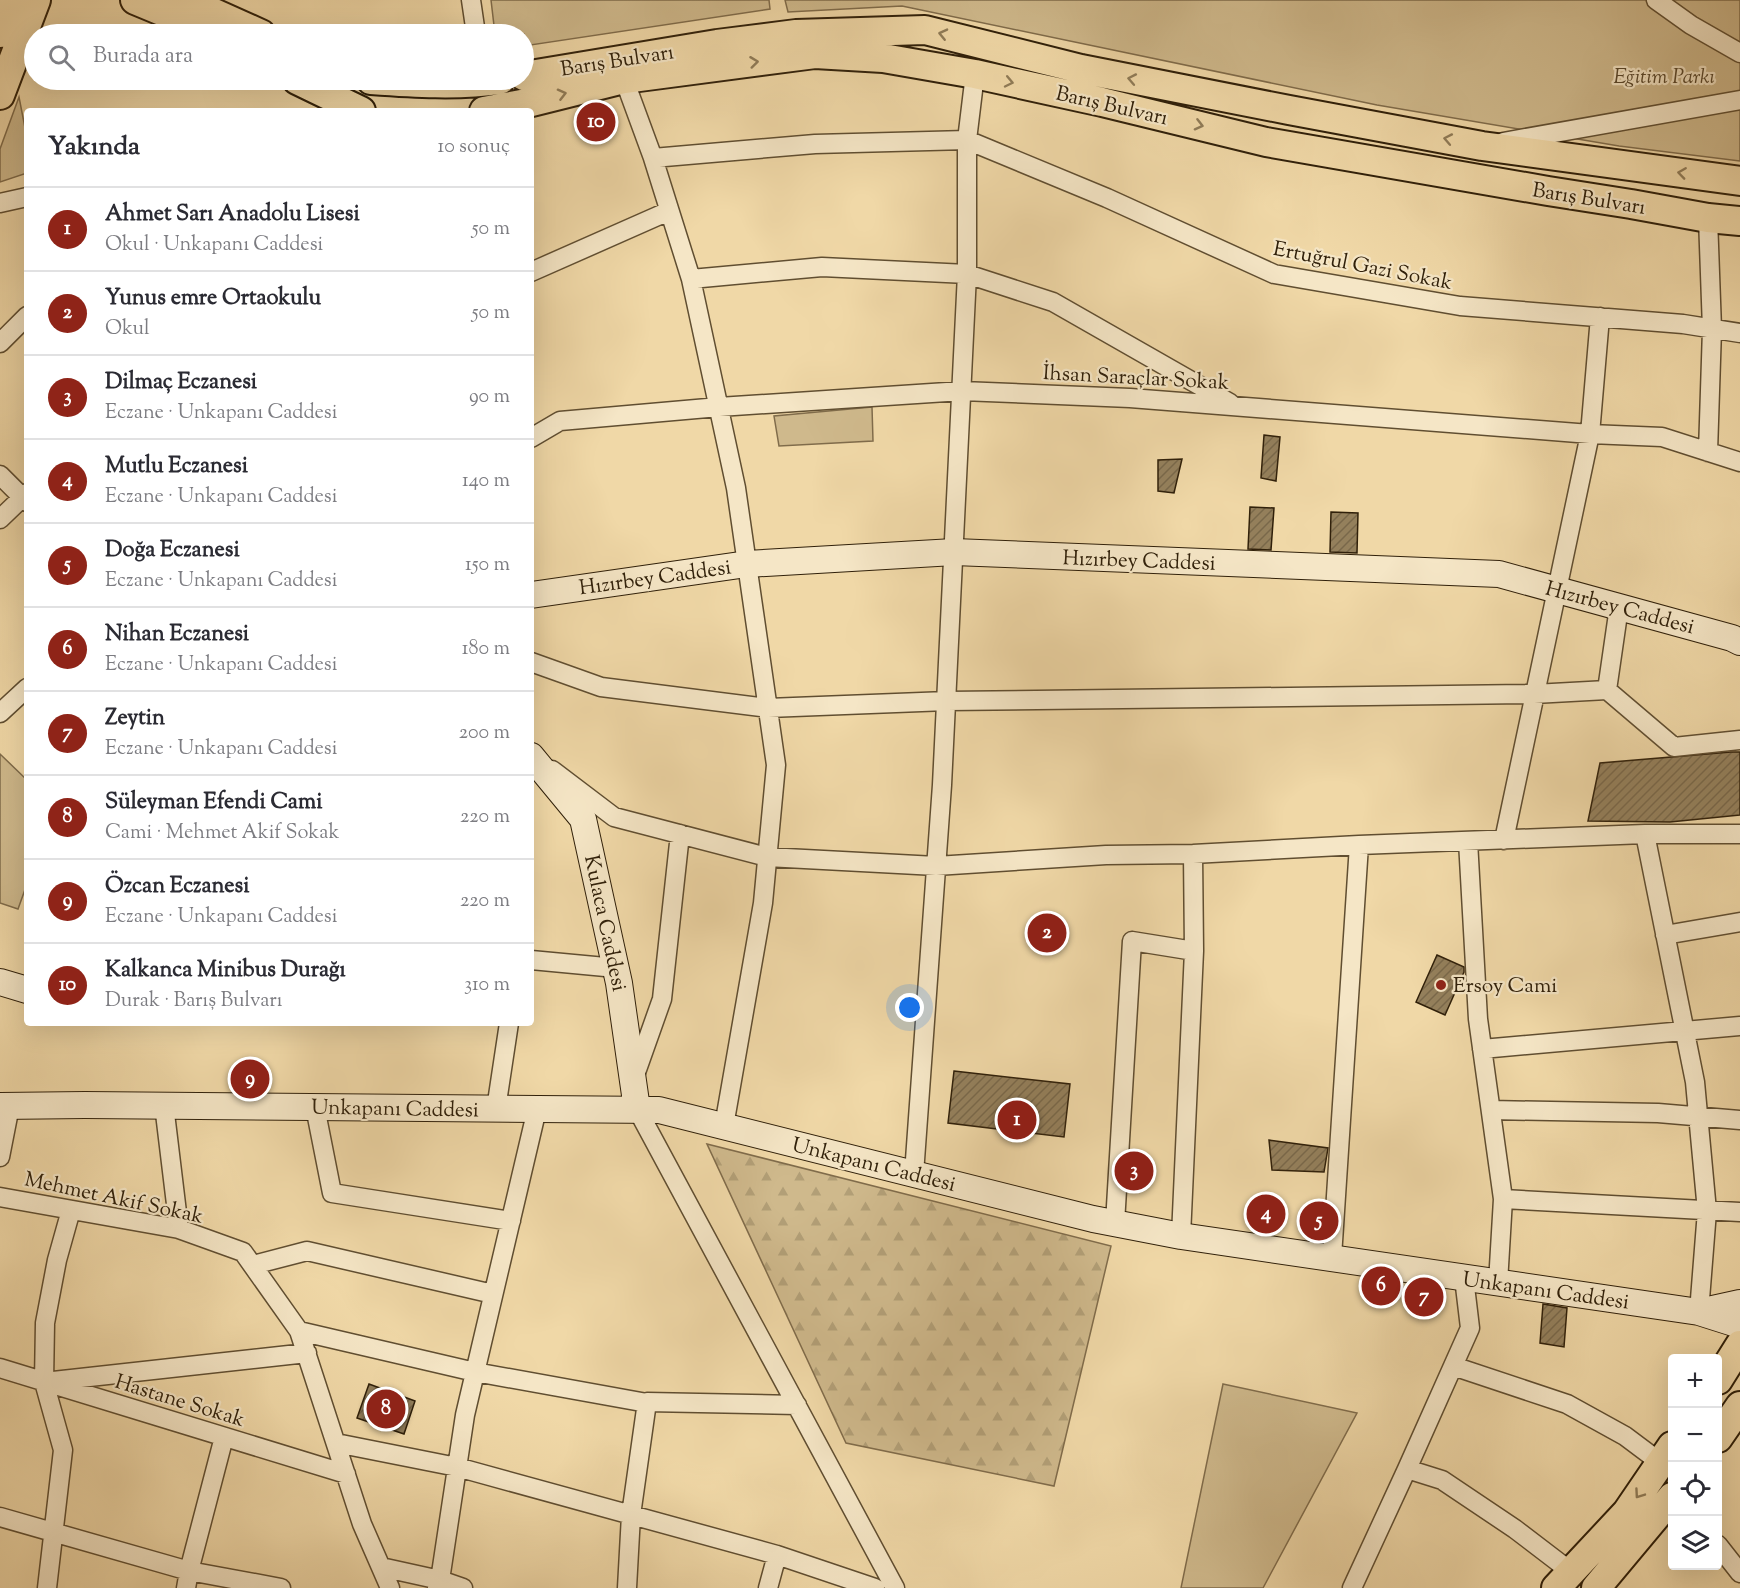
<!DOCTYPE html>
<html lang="tr">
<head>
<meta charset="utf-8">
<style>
  body { margin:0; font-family:"Sorts Mill Goudy",serif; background:#f7f7f7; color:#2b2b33 }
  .controls { position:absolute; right:18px; bottom:18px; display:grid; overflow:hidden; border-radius:6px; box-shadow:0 6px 24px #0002 }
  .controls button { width:54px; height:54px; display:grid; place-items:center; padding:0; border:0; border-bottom:2px solid #e1e1e2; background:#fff; color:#2b2b33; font:30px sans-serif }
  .you { position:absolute; left:910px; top:1008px; width:21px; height:21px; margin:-15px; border:4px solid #fff; border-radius:50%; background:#1a73e8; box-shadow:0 0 0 9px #1a73e833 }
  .badge { display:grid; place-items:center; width:39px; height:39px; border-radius:50%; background:#8f2418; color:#fff; font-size:20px; font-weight:700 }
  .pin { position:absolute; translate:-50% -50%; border:3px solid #fff; box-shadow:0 2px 6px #0006 }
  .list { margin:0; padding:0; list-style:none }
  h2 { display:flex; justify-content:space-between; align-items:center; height:78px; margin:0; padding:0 24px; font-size:26px }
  h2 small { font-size:20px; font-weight:400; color:#7c7c81 }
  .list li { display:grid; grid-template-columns:39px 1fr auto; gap:18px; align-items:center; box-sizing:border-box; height:84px; padding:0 24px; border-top:2px solid #e1e1e2 }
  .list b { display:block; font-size:22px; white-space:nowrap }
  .list p { margin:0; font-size:20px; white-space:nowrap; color:#7c7c81 }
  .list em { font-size:20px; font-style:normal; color:#7c7c81 }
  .icon { flex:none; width:33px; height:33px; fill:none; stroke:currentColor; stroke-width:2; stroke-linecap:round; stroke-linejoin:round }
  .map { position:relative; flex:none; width:1740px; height:1588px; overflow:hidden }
  .search { position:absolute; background:#fff; box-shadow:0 6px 24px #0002; left:24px; top:24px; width:510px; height:66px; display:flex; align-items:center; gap:15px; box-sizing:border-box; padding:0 21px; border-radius:33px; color:#7c7c81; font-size:22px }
  .panel { position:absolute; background:#fff; box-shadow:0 6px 24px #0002; left:24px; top:108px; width:510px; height:918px; border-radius:6px }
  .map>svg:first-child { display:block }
  .forest { fill:url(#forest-firs); stroke:#806c4b; stroke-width:1.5 }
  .green { fill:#cfb98c; stroke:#806c4b; stroke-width:1.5 }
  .building { fill:url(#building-hatch); stroke:#30200a; stroke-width:1.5 }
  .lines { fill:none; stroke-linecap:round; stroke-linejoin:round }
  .street-casing { stroke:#604e31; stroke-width:21 }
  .secondary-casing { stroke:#30200a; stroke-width:28 }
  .primary-casing { stroke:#30200a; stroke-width:32 }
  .street { stroke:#f5e6c6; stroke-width:18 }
  .secondary { stroke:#f5e6c6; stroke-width:26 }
  .primary { stroke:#f0d8a7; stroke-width:28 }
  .oneway { stroke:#907c58 }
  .poi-dot { fill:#8f2418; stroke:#f5e6c6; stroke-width:2 }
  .labels { text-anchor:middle; stroke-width:4.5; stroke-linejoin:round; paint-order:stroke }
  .street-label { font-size:21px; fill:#30200a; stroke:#f5e6c6 }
  .park-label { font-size:21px; font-style:italic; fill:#58462a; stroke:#f5e6c6 }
  .poi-label { font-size:21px; fill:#30200a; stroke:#f5e6c6; text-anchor:start }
</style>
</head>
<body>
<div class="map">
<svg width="1740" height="1588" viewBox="0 0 1740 1588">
  <defs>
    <pattern id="forest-firs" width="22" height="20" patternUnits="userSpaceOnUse" patternTransform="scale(1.5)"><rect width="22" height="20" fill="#cfb98c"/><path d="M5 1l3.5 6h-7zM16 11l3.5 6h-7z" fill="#b29f77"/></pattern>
    <pattern id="building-hatch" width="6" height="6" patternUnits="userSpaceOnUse" patternTransform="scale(1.5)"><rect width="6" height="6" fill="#94805c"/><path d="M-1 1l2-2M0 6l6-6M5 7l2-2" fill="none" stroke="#79684a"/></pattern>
  </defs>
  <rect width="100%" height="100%" fill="#f0d8a7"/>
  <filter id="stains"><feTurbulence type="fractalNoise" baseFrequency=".00333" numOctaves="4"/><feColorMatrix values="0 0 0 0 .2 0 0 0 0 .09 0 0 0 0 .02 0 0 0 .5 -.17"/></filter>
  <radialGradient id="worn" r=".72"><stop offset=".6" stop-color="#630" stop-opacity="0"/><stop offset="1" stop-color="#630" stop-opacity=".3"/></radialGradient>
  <!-- forest -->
  <path class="forest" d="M707,1144L1111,1246L1054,1486L846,1443Z"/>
  <!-- green -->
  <path class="green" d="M491,0H769L770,9L524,46V34H495Z
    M785,0H1740V161L1619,146L1377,105L902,6L788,12Z
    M19,97L27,138V173L0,182V149Z
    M872,407L873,441L779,446L774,416Z
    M0,754L27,780V884L18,909L0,903Z
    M1223,1384L1357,1413L1263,1588H1181Z"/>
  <!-- building -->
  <path class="building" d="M1264,435L1280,437L1276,481L1261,478Z
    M1182,459L1174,493L1158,491V460Z
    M1250,507L1274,508L1271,550L1248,549Z
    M1331,512L1358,513L1357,553L1330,552Z
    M1731,752H1740V815L1670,822L1588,821L1600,763Z
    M1437,955L1464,967V972L1445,1015L1416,1002Z
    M954,1071L1070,1084L1064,1137L948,1123Z
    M1269,1140L1328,1148L1324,1172L1272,1170Z
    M1543,1304L1567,1308L1564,1347L1540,1343Z
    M369,1384L415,1401L404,1434L357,1418Z"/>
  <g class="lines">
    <defs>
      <path id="street" d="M471,0L476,34
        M1656,0L1691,25L1740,53
        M624,79L653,158L691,279L736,488L776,765L763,903L724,1126
        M1503,142L1740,100
        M653,158L815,144L967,140L1107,198L1274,274L1460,306L1683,324L1740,333
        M0,203L27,197
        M1708,218L1712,329L1708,452
        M531,272L669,211
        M691,279L822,267L967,274L1053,302L1230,403
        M0,343L27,316
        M531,438L560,421L719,407L962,391L1130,398L1590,434L1662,437L1740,462
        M0,475L27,502
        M0,519L27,493
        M1619,607L1607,690L1674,747L1740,740
        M531,662L601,687L768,708L947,701L1534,694L1607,690
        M0,713L27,688
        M552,770L614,817L767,857L936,866L1106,855L1193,854L1359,845L1645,834
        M1504,840L1590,434L1600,317
        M1468,841L1478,1019L1503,1199
        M1665,935L1740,922
        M531,960L616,968
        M1482,1049L1740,1026
        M634,1078L662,999L680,834
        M164,1105L179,1229
        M315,1107L332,1193L511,1221
        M496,1109L509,1023
        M637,1109L895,1588
        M1491,1110L1658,1113L1740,1120
        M0,1157L10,1106
        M914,1174L942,785L967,274V140L975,74
        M0,1197L179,1229L243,1252L299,1331L362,1524L390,1588
        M71,1210L57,1260L45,1323L44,1382L307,1353
        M1115,1223L1132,941L1194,951
        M1181,1236L1194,951L1193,854
        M1332,1257L1359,845
        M253,1265L307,1251L493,1294
        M1498,1283L1503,1199L1740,1212
        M1699,1312L1707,1211L1695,1082L1645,834H1740
        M299,1331L475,1372L647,1403
        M1453,1366L1567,1404L1625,1436L1661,1463
        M0,1368L346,1474
        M44,1382L63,1450L47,1588
        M336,1443L457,1467L777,1555
        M1407,1469L1442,1480L1515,1529L1570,1571
        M0,1517L189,1571L224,1437
        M1718,1545L1740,1573
        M381,1567L440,1580L437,1588
        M186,1588L189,1571L281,1588
        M463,1588L440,1580L465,1415L537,1109
        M627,1588L631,1515L647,1402L797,1405
        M768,1588L777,1555L875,1588
        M1352,1588L1407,1469L1470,1328L1464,1278"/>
      <path id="secondary" d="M531,595L747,564L954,552L1499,574L1732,638L1740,642
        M531,756L583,819L619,983L637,1109
        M0,982L27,990
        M0,1106L85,1105L659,1110L1093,1219L1181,1236L1699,1312L1740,1303
        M1699,1312L1740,1325"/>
      <path id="primary" d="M135,0L217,34
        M185,0L261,34
        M0,33L11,0
        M524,76L717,44L796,34L925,30L1081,69L1289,110L1482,146L1740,181
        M297,80L361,111
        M371,80C413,83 458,86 500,80
        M0,95L36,0
        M484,111L532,102L624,79L815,54L883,58L975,74L1102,102L1266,142L1548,191L1631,204L1708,218L1740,221
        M1718,1380L1740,1345
        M1718,1438L1740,1406
        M1556,1588L1627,1512L1672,1446
        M1596,1588L1672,1497"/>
    </defs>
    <!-- street casing -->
    <use href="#street" class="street-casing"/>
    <!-- secondary casing -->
    <use href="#secondary" class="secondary-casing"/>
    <!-- primary casing -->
    <use href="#primary" class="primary-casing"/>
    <!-- street -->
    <use href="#street" class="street"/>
    <!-- secondary -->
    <use href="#secondary" class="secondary"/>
    <!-- primary -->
    <use href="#primary" class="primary"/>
  </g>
  <!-- one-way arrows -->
  <defs><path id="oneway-chevron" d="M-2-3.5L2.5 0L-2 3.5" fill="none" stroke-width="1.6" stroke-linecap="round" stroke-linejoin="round" transform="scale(1.5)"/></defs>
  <g class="oneway">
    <use href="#oneway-chevron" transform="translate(943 34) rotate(-167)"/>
    <use href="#oneway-chevron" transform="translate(754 62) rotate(-7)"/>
    <use href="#oneway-chevron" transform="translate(1132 79) rotate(-169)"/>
    <use href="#oneway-chevron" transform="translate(1009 82) rotate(12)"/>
    <use href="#oneway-chevron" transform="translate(562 94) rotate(-14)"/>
    <use href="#oneway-chevron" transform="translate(1199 125) rotate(14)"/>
    <use href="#oneway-chevron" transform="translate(1448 139) rotate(-169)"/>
    <use href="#oneway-chevron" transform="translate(1682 173) rotate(-172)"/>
    <use href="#oneway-chevron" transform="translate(1639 1494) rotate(125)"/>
  </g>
  <!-- markers -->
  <circle class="poi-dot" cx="1441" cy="985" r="6"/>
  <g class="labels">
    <!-- street labels -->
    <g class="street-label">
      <text transform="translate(617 60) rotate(-9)" y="7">Barış Bulvarı</text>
      <text transform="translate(1112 105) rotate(13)" y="7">Barış Bulvarı</text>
      <text transform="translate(1589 198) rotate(9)" y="7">Barış Bulvarı</text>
      <text transform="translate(1363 265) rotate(11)" y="7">Ertuğrul Gazi Sokak</text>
      <text transform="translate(1136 377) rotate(3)" y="7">İhsan Saraçlar Sokak</text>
      <text transform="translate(1139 560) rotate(2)" y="7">Hızırbey Caddesi</text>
      <text transform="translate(655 577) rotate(-8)" y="7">Hızırbey Caddesi</text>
      <text transform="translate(1620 607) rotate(15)" y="7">Hızırbey Caddesi</text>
      <text transform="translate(606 923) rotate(78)" y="7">Kulaca Caddesi</text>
      <text transform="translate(395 1108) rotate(1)" y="7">Unkapanı Caddesi</text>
      <text transform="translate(874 1164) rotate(14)" y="7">Unkapanı Caddesi</text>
      <text transform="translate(114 1197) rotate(12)" y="7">Mehmet Akif Sokak</text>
      <text transform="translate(1546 1290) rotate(8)" y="7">Unkapanı Caddesi</text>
      <text transform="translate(180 1400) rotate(17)" y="7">Hastane Sokak</text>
    </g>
    <!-- park labels -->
    <g class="park-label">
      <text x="1664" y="83">Eğitim Parkı</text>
    </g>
    <!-- poi labels -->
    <g class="poi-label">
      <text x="1453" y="992">Ersoy Cami</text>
    </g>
  </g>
  <rect width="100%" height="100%" filter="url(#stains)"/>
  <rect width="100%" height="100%" fill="url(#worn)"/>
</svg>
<div class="controls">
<button>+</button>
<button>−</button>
<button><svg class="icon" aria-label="locate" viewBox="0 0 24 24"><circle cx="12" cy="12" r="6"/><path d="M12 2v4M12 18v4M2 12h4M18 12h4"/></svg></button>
<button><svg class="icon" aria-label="layers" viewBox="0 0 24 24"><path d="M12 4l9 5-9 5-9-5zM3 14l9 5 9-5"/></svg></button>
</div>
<div class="you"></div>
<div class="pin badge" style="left:1017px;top:1120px">1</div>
<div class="pin badge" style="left:1047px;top:933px">2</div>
<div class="pin badge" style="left:1134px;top:1171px">3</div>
<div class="pin badge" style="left:1266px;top:1214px">4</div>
<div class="pin badge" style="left:1319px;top:1221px">5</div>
<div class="pin badge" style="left:1381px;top:1286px">6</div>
<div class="pin badge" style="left:1424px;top:1297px">7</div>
<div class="pin badge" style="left:386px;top:1409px">8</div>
<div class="pin badge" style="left:250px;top:1079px">9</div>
<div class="pin badge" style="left:596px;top:122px">10</div>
<div class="search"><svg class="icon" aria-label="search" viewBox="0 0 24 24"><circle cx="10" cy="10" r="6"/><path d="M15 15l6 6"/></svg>Burada ara</div>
<section class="panel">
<h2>Yakında<small>10 sonuç</small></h2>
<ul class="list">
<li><span class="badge">1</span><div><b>Ahmet Sarı Anadolu Lisesi</b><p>Okul · Unkapanı Caddesi</p></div><em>50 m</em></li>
<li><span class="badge">2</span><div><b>Yunus emre Ortaokulu</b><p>Okul</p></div><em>50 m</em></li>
<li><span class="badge">3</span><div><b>Dilmaç Eczanesi</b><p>Eczane · Unkapanı Caddesi</p></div><em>90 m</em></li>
<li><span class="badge">4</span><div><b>Mutlu Eczanesi</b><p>Eczane · Unkapanı Caddesi</p></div><em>140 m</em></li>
<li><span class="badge">5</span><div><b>Doğa Eczanesi</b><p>Eczane · Unkapanı Caddesi</p></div><em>150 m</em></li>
<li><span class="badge">6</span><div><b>Nihan Eczanesi</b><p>Eczane · Unkapanı Caddesi</p></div><em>180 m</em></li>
<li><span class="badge">7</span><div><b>Zeytin</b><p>Eczane · Unkapanı Caddesi</p></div><em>200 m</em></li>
<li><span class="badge">8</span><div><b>Süleyman Efendi Cami</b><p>Cami · Mehmet Akif Sokak</p></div><em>220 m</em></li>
<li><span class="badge">9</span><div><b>Özcan Eczanesi</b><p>Eczane · Unkapanı Caddesi</p></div><em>220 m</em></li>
<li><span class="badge">10</span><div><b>Kalkanca Minibus Durağı</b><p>Durak · Barış Bulvarı</p></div><em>310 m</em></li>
</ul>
</section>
</div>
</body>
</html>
